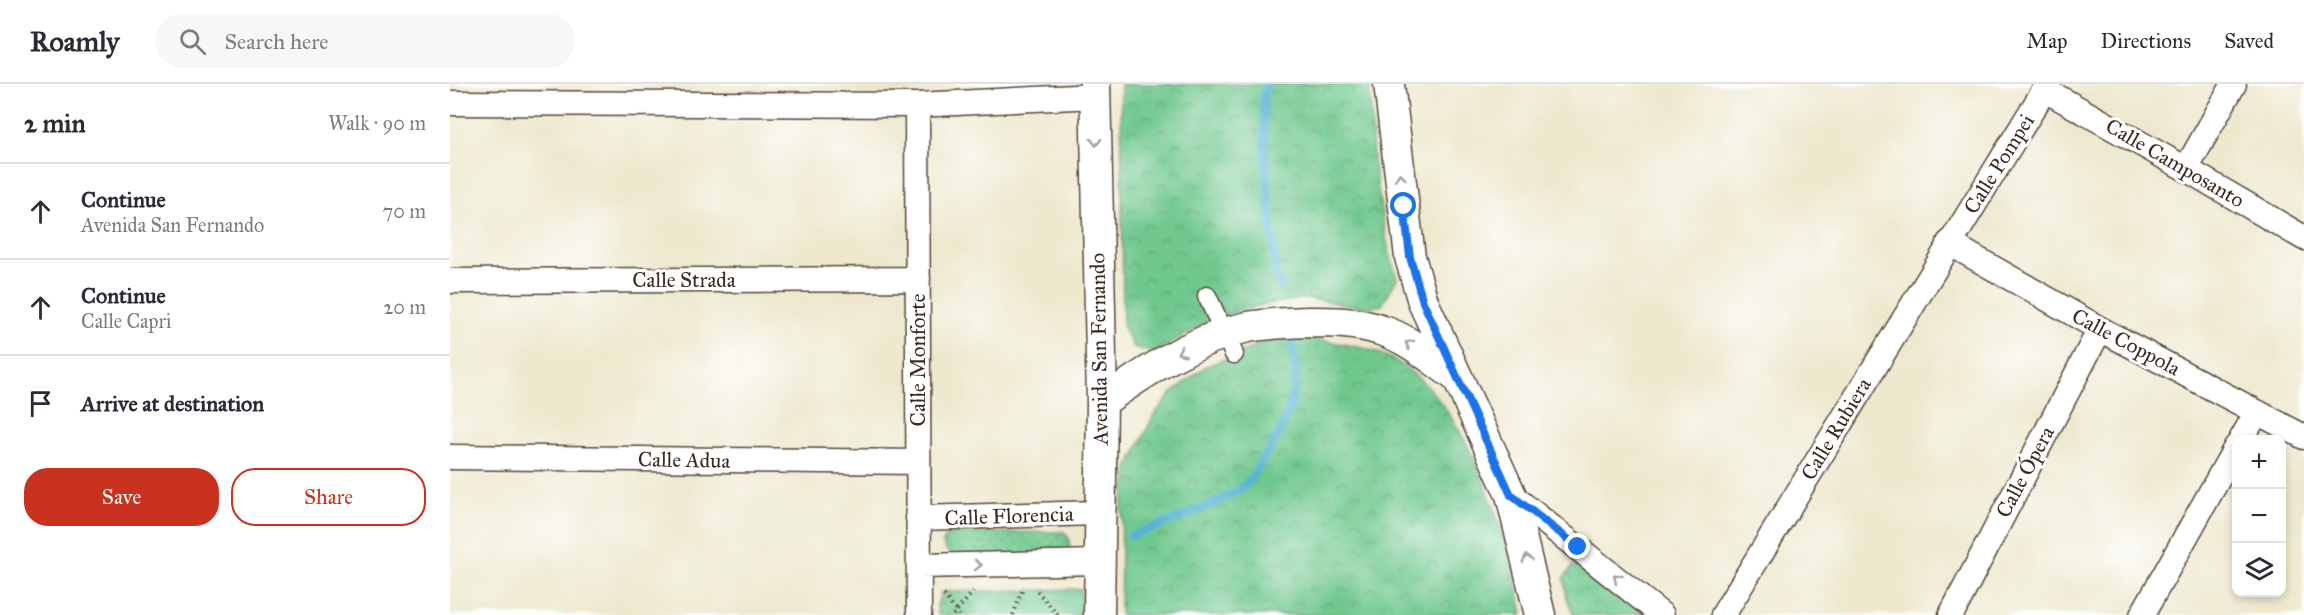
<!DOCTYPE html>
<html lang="en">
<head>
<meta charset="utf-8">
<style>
  body { margin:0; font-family:"IM FELL Great Primer",serif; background:#f7f7f7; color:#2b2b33 }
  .controls { position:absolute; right:18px; bottom:18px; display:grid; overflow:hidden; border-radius:12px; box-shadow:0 3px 9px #0003 }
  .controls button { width:54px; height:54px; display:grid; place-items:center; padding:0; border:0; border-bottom:2px solid #e1e1e2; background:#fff; color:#2b2b33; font:30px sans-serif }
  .stop { position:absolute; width:18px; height:18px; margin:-14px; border:4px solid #1a73e8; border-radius:50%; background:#fff }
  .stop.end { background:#1a73e8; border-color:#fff; box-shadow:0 2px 6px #0008 }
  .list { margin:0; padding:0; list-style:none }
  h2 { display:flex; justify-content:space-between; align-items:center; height:78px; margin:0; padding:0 24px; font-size:26px }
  h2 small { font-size:20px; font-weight:400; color:#7c7c81 }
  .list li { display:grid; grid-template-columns:39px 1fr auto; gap:18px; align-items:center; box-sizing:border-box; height:96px; padding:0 24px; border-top:2px solid #e1e1e2 }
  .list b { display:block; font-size:22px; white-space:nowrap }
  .list p { margin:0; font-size:20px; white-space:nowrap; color:#7c7c81 }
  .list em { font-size:20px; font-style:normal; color:#7c7c81 }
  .actions { display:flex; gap:12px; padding:18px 24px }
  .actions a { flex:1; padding:14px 0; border:2px solid #c8321e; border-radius:24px; text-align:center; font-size:21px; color:#c8321e }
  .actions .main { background:#c8321e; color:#fff }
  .icon { flex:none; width:33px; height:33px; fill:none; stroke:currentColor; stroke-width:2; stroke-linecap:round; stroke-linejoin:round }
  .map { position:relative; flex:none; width:1854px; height:531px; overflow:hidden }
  header { display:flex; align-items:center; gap:36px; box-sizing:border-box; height:84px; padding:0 30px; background:#fff; border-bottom:2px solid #e1e1e2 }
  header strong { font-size:28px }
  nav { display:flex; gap:33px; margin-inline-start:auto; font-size:21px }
  .search { width:420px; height:54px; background:#f7f7f7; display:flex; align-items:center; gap:15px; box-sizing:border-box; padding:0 21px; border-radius:33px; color:#7c7c81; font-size:22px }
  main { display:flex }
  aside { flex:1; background:#fff }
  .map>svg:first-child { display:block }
  .grass { fill:url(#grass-dots); stroke:#567956; stroke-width:1.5 }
  .park { fill:url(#park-crowns); stroke:#567956; stroke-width:1.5 }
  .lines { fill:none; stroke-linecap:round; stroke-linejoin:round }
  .stream { stroke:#57b3d5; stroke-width:8 }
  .pedestrian-casing { stroke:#564638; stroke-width:21 }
  .minor-casing { stroke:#564638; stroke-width:27 }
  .tertiary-casing { stroke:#564638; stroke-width:33 }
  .path { stroke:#564638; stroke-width:4; stroke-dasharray:1.5 4.5; stroke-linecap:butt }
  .pedestrian { stroke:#fff; stroke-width:18 }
  .minor { stroke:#fff; stroke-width:24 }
  .tertiary { stroke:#fff; stroke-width:30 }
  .oneway { stroke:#a79f9a }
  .route { stroke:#1a73e8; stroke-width:8 }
  .labels { text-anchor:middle; stroke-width:6; stroke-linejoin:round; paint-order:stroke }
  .street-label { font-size:21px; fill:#3b2a1e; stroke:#fff }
</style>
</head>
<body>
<header>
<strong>Roamly</strong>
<div class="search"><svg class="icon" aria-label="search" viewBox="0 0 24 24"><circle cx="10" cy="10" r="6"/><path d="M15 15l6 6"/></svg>Search here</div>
<nav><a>Map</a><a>Directions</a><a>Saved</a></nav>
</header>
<main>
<aside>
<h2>2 min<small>Walk · 90 m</small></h2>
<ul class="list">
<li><svg class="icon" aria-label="ahead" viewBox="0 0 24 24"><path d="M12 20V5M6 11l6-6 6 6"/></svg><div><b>Continue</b><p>Avenida San Fernando</p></div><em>70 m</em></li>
<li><svg class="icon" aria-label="ahead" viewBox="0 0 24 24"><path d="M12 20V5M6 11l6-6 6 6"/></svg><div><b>Continue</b><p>Calle Capri</p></div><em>20 m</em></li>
<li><svg class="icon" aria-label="arrive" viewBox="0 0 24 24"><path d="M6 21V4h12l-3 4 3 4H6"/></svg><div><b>Arrive at destination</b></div></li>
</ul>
<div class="actions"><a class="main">Save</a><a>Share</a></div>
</aside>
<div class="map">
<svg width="1854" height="531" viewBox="0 0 1854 531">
  <defs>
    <pattern id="grass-dots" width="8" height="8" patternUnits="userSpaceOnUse" patternTransform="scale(1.5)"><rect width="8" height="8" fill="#70c88e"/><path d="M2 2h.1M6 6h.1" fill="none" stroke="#5da373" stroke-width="1.8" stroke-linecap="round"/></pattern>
    <pattern id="park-crowns" width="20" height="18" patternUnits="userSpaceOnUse" patternTransform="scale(1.5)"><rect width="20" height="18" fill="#70c88e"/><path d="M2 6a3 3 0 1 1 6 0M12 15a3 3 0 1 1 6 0" fill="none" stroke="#5da373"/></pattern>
  </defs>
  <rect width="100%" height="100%" fill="#fff"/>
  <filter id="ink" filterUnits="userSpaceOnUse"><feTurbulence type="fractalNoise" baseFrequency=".0167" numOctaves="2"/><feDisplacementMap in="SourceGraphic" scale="12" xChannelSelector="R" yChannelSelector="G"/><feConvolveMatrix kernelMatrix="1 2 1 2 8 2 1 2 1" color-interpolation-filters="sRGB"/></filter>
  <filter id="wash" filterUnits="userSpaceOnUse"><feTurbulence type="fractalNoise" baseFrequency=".008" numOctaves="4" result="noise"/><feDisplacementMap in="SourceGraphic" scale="24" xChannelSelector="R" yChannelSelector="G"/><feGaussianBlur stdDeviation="1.35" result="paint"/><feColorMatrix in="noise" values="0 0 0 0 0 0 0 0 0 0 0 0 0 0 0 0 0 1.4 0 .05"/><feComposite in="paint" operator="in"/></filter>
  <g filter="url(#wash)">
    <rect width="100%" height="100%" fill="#ede8ce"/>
    <!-- grass -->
    <path class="grass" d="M614,448L619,455L620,469L505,473L497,467L493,459L497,449Z"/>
    <!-- park -->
    <path class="park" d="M671,0H920L923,75L936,155L947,195L932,221L916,224L857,214L811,221L765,234L703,269L684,263L673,244Z
      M855,254C889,259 926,262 955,283C1021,329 1058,455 1073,531H670L672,420L679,382L704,331L722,309L755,283L823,255Z
      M1138,481L1187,526L1193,531H1124L1117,515L1114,493L1123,482Z
      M631,505L634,531H488L487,520L492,508Z"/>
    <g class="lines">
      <!-- stream -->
      <path class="stream" d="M817,0L813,13L815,70L826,191L831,201
        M681,452C714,438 770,423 797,399C803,393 808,383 812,376C840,336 852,301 841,252"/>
    </g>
  </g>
  <g filter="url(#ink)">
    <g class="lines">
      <defs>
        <path id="pedestrian" d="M757,212L784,270"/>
        <path id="minor" d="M1595,6L1736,85L1854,154
          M0,19L467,21L645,12
          M467,21L469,531
          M1736,85L1784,0
          M1499,159L1650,245L1854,353
          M0,197L468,195
          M1791,356L1807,328
          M0,373L468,378
          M1061,411L1212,531
          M468,434L649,429
          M469,482L648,478
          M1273,531L1598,0
          M1501,531L1650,245
          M1692,531L1786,363"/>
        <path id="tertiary" d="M645,0L652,318L649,531
          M939,0L960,173L973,218L1061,411L1090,531
          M652,318C697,287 743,255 798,243C818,239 838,239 858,238C883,238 906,238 930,246C958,254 981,275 1004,291"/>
      </defs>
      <!-- pedestrian casing -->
      <use href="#pedestrian" class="pedestrian-casing"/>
      <!-- minor casing -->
      <use href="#minor" class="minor-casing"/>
      <!-- tertiary casing -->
      <use href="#tertiary" class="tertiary-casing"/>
      <!-- path -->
      <path class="path" d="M587,507L608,531
        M494,511L509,531
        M503,531L523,508
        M563,531L572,507"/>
      <!-- pedestrian -->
      <use href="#pedestrian" class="pedestrian"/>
      <!-- minor -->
      <use href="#minor" class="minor"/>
      <!-- tertiary -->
      <use href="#tertiary" class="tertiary"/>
    </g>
    <!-- one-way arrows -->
    <defs><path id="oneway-chevron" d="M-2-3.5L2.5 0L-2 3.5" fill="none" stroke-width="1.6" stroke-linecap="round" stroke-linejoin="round" transform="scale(1.5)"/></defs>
    <g class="oneway">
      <use href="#oneway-chevron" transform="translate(646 58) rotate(89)"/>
      <use href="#oneway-chevron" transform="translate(950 93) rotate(-98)"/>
      <use href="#oneway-chevron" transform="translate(959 260) rotate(-151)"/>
      <use href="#oneway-chevron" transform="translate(731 268) rotate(155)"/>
      <use href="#oneway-chevron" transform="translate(1077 474) rotate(-104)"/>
      <use href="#oneway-chevron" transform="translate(528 481) rotate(-1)"/>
      <use href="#oneway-chevron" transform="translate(1167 494) rotate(-141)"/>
    </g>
  </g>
  <g class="lines" filter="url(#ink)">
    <!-- route -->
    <path class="route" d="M954,122L960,173L973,218L1061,411L1128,463"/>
  </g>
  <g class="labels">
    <!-- street labels -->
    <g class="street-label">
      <text transform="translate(1725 79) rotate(30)" y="7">Calle Camposanto</text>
      <text transform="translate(1549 80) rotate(-58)" y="7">Calle Pompei</text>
      <text x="234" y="203">Calle Strada</text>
      <text transform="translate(1676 258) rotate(28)" y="7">Calle Coppola</text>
      <text transform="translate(649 265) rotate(-91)" y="7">Avenida San Fernando</text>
      <text transform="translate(468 276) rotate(-90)" y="7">Calle Monforte</text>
      <text transform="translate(1386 345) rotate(-59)" y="7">Calle Rubiera</text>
      <text transform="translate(234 376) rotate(1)" y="7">Calle Adua</text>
      <text transform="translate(1575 388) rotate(-62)" y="7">Calle Ópera</text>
      <text transform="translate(559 432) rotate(-2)" y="7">Calle Florencia</text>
    </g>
  </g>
</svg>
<div class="controls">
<button>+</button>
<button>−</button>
<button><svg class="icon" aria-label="layers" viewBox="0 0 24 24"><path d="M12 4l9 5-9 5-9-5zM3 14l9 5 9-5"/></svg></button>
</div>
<div class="stop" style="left:954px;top:122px"></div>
<div class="stop end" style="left:1128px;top:463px"></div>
</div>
</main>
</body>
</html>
